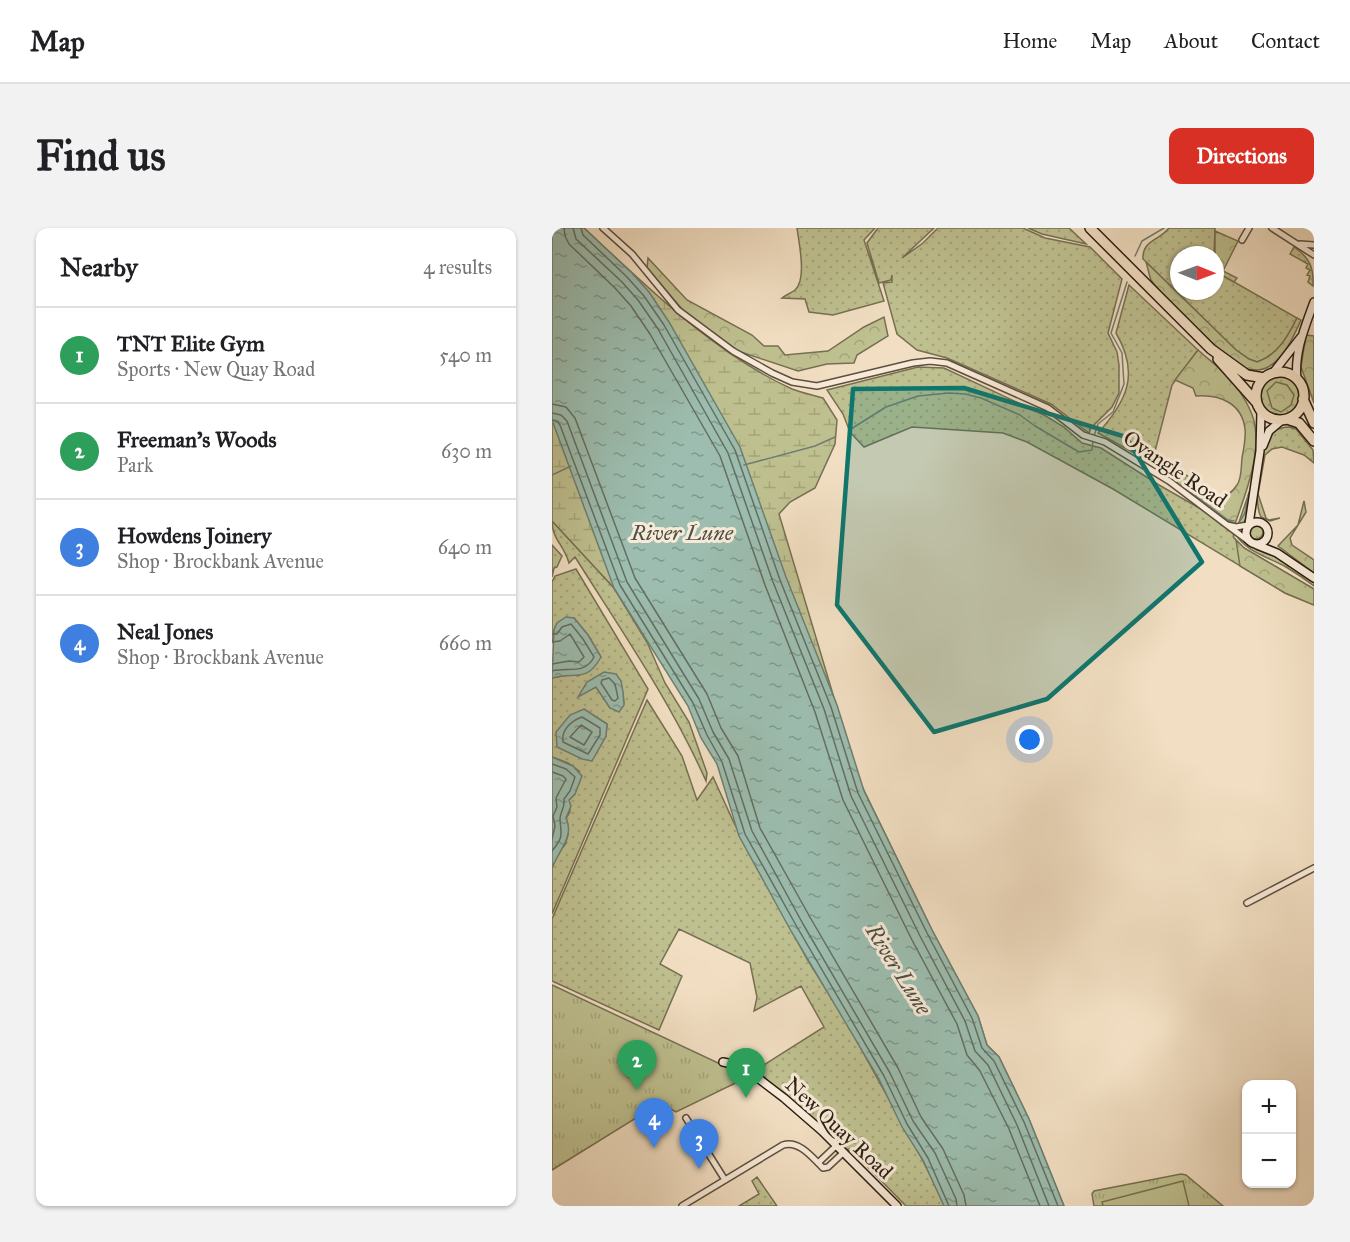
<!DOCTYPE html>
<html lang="en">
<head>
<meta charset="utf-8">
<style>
  body { margin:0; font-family:"IM FELL Great Primer",serif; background:#f2f2f2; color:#202124 }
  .controls { position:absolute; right:18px; bottom:18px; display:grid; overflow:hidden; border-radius:12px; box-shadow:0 2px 4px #0004 }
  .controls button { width:54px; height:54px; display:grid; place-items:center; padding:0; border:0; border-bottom:2px solid #e0e0e0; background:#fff; color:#202124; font:30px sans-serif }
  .compass { position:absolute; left:618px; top:18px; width:54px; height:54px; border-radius:50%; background:#fff; box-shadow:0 2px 4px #0004; rotate:91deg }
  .you { position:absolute; left:478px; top:512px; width:21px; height:21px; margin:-15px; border:4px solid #fff; border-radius:50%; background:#1a73e8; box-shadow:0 0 0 9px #1a73e833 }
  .badge { display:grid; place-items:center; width:39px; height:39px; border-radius:50%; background:#d93025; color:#fff; font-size:20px; font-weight:700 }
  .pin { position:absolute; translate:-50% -50px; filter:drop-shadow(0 2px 3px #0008) }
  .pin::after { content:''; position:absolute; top:32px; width:21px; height:18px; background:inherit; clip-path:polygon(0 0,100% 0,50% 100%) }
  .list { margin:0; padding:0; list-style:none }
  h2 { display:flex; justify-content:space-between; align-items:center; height:78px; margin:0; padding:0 24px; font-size:26px }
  h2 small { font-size:20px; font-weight:400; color:#757577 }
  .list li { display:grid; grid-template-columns:39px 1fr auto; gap:18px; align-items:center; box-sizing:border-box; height:96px; padding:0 24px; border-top:2px solid #e0e0e0 }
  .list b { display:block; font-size:22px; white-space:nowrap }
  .list p { margin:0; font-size:20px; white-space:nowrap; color:#757577 }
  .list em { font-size:20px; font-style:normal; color:#757577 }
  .map { position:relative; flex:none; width:762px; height:978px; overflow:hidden; border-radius:12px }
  header { display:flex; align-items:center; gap:36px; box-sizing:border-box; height:84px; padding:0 30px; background:#fff; border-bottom:2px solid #e0e0e0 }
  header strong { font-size:28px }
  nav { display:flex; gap:33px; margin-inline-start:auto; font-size:21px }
  .intro { display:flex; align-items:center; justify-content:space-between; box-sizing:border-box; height:144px; padding:0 36px }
  h1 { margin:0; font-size:42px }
  .button { padding:15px 27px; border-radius:12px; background:#d93025; color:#fff; font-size:21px; font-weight:700 }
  main { display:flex; gap:36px; padding:0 36px }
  aside { flex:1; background:#fff; border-radius:12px; box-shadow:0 2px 4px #0004 }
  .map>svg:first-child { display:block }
  .grass { fill:url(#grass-dots); stroke:#767052; stroke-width:1.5; fill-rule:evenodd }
  .forest { fill:url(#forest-crowns); stroke:#767052; stroke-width:1.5 }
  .wetland { fill:url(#wetland-marsh); stroke:#767052; stroke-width:1.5 }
  .park { fill:url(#park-tufts); stroke:#767052; stroke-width:1.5 }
  .pitch { fill:#bfc090; stroke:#767052; stroke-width:1.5 }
  .water { fill:url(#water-ripples); stroke:#6f7e71; stroke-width:1.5 }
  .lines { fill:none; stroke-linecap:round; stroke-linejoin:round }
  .shore { stroke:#646e61; stroke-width:1.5 }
  .stream { stroke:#6f7e71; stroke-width:1.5 }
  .street-casing { stroke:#5e4f3f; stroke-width:8 }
  .secondary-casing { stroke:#2c1f13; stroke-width:10 }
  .highway-casing { stroke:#2c1f13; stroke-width:12 }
  .street { stroke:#f7ead8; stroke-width:5 }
  .secondary { stroke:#f7ead8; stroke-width:7 }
  .highway { stroke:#f2dfc3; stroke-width:9 }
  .marked { fill:#0f766e; fill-opacity:0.2; stroke:#0f766e; stroke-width:4.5; stroke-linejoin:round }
  .labels { text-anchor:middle; stroke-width:6; stroke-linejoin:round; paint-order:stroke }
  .street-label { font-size:21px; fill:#2c1f13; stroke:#f7ead8 }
  .water-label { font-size:22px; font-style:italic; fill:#4e4e42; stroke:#f7ead8 }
</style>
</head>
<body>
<header>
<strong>Map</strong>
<nav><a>Home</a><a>Map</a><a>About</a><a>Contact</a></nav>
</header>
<div class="intro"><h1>Find us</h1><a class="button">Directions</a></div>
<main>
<aside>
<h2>Nearby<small>4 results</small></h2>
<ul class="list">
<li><span class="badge" style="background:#2e9e5b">1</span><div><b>TNT Elite Gym</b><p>Sports · New Quay Road</p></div><em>540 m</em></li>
<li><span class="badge" style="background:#2e9e5b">2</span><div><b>Freeman's Woods</b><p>Park</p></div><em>630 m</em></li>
<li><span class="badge" style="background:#3f7fe0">3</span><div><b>Howdens Joinery</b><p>Shop · Brockbank Avenue</p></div><em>640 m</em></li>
<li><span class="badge" style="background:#3f7fe0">4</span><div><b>Neal Jones</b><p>Shop · Brockbank Avenue</p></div><em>660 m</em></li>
</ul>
</aside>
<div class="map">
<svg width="762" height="978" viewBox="0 0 762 978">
  <defs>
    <pattern id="grass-dots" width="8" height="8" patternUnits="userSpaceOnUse" patternTransform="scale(1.5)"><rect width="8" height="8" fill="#bfc090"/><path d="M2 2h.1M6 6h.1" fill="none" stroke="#a4a57b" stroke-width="1.8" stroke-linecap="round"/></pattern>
    <pattern id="forest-crowns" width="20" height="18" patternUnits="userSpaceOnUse" patternTransform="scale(1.5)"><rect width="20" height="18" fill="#bfc090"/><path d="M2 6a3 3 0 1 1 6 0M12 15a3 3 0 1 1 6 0" fill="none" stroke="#a4a57b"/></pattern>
    <pattern id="wetland-marsh" width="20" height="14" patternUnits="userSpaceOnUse" patternTransform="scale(1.5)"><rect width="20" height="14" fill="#bfc090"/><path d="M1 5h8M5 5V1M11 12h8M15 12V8" fill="none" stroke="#a4a57b"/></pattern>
    <pattern id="park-tufts" width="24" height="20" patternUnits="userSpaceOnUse" patternTransform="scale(1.5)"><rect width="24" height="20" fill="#bfc090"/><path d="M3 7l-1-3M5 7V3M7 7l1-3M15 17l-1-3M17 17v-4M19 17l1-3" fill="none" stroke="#a4a57b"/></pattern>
    <pattern id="water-ripples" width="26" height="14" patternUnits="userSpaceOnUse" patternTransform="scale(1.5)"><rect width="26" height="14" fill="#9cbdaf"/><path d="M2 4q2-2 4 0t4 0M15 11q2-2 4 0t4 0" fill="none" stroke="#7f998d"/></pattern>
  </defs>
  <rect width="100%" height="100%" fill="#f2dfc3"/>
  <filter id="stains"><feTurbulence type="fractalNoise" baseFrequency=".00333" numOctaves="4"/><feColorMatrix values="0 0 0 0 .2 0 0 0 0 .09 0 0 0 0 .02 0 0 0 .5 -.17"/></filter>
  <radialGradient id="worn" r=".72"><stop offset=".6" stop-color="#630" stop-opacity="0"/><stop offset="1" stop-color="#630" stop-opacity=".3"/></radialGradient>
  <!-- grass -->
  <path class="grass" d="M245,0H323L312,12L332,73L281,87L257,84L253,71L230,70C234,67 239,65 243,62C255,52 247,15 245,0Z
    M326,0H382L350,30L371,15L386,0H471L493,10L538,19L570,51L556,105L565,124L567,137V165L560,179L539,200L537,205L499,176L395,130L365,122L345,106L331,55L340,54V47L339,52L327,55L315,15Z
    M476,0H517L534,16L490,6Z
    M617,0H663L662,27H627V63H663V43L745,90C736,108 726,127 705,134L697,131L684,122L591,31C590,12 607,13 617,0Z
    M742,19C757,29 762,39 761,58L756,54L758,48L755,47L758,42L754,40L756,36L738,26Z
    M577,57L646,122L620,157L600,235L546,205C575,173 588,146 564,105Z
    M366,139L392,140L492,187L512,199L530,215L549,220L607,257L649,281L681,304L682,310L692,320L762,361V377L733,365L561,261L475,214L451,205L360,199L312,219L298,204L291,186L275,162Z
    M709 168a19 19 0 1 1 38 0a19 19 0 1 1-38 0Z
    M737,199L744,201L761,222L762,235L752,227L730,219L720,221L713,227L706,266L714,290L717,292L728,290L718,293L709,289C700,272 708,215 723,203C727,200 732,199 737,199Z
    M699,259L694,291L691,296L686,297Z
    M0,293L62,360L95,414L113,455L137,494L155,545L154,553C119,474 69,402 23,329L17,335C12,317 0,311 0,293Z
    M697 304a7 7 0 1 1 14 0a7 7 0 1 1-14 0Z
    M683,305L697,318L722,326L762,355V358C753,351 744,345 734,339C718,330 692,323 683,305Z
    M0,317L10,328L5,339L2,340L0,349Z
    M24,341L96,461L0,686V640L5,626L13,617L16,607L14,590L18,584L17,572L23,566L27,543L16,535L0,529V450L19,446L26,448L49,429L36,407L22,390L2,402V410L0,415V354L3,348ZM64,446C70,456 71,465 72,476L58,480L44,459L37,462ZM32,482L55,496L54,508L40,532Z
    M95,472L130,528L145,572L161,549L182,595L255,731L293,792L371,933L393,978H354L304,927L290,918L204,842L272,799L249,758L202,783L205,769L198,735L127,701L108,736L130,748L107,802L0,753V691Z
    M205,949L225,978H187L207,966L200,953Z"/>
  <!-- forest -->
  <path class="forest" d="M663,3L686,13L671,43L685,50L682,54L663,43Z
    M96,30L135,72L200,107L212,118H226L233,127L276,123L312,99L332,89L336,108L305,127L302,135L275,136L246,143L186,123L135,87L95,40Z
    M594,34L684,122L697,131L705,134C726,127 736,108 745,90L749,92C741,110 728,140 706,142C702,142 696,142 692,140C675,131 610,69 599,52C597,47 596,40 594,34Z
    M754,107L762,108V175L749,139Z
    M646,122C657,132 670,141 680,153C689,164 701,183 703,198C708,230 693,267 683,296L672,291L626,257L625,254L630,244L666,270C674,269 680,265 685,257C690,250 689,238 690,230C692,220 694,210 693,201C690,175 667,166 644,168L641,160L623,152Z
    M724,154L735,157L742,167L739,177L729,184L720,180L715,163Z
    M752,273L754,284L738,310L740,317L762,332V345L726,318L746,297Z
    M684,312L692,320L762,361V377L733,365L688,338Z"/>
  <!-- wetland -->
  <path class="wetland" d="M32,0C93,57 163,126 240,161C250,165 261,167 271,170L285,192L283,216L263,260L238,274L227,286L306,550L380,702L426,788L435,817L447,829L477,891L512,978Z
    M0,137L95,414L62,360L0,293Z"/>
  <!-- park -->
  <path class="park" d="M0,757L196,849L124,884L108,875L0,942Z
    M629,946L634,947L671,978H542L540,966L542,963Z"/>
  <!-- pitch -->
  <path class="pitch" d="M631,953L637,978H551L550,974Z"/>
  <!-- water -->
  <path class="water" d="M0,0H32L80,45L97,64L117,94L188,219L234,349L285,477L312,563L380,702L426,788L435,817L447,829L477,891L512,978H392L371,932L350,899L327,851L239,703L187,608L165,536L149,510L136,478L62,360L0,192Z
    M14,389L22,390L36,407L49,429C34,456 24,443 0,450L2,402L5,395Z
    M52,444L64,446L69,453L71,464L72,477L67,484L58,480L44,459L26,469L35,454Z
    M32,481L55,496L54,508L40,533L30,531L5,519L4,504L18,487Z
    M0,529L21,538L30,548L23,566L17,572L19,578L14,590C23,608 6,624 0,640Z"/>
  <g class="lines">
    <!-- shore -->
    <path class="shore" d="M12,0L13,8L17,16L63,60L79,78L98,106L168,228L213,357L263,484L291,572L360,712L405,796L415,827L428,843L457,901L488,978
      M21,0L24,11L70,54L86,72L106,101L176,225L221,354L272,481L299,568L368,708L413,793L423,823L436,837L465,897L497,978
      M29,0L31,7L75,49L92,68L112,97L183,222L228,352L279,479L306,565L375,705L420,790L430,820L442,833L472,894L506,978
      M0,176L14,179L23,190L83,350L155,466L169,500L186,528L208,600L259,691L346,840L369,889L391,921L412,967L414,978
      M0,185L9,187L15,193L75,354L147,471L161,504L177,531L200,603L251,696L338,845L361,893L383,925L404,971L405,978
      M0,192L5,193L8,197L68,357L141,475L155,507L170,534L193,606L245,699L332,848L355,896L376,930L397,978
      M0,406H5L10,399L19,396L31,411L42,429C33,447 16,439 0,443
      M0,414L8,413L18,406L32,429L27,434L17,433L0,436
      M57,450L63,456L66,470L63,473L60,472L49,455L50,452Z
      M30,489L48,500V507L36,526L11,514C9,502 19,493 30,489Z
      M29,497L40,504L32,517L18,509Z
      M0,536L14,541L23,549L18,563L12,571C13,581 8,584 8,591C9,608 12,608 0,623
      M0,544L11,548L14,551L4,570L5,579L1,588L3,598L0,611"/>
    <!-- stream -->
    <path class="stream" d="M583,28L590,13L612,0
      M762,117V144
      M299,201L334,179L366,168L397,165L413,166L429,170L468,187L483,198L527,224L540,222L541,213
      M542,208L546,196L561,184L572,156L570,125L559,105L575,54
      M192,237L263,218L283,209
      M0,247L19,238
      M629,257L676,292L682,293
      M688,293L693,285L696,267"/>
    <defs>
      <path id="street" d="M51,0L80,26L126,82L181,123L220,145L240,154L265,158L361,135L378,133L395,135L496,180L531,207L553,214L617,253L675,297
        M720,0L762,27
        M690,12L697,0
        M748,16L762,17
        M695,312L675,297L684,299L696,297
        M695,675L762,640
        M134,890L173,952
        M266,935L285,917
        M130,978L231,917C247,912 260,929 271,940L276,939L292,924"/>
      <path id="secondary" d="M720,146L749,109
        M745,152C742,124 753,99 762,74
        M711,218L717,203L730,192
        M694 305a11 11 0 1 1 22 0a11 11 0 1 1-22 0Z
        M697,296L708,223L709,183
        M705,317L725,325L762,350
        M171,834L190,838L232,870L270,903L345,978"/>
      <path id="highway" d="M538,0L659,121L695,147L712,150
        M666,131L705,175
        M704 168a24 24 0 1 1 48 0a24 24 0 1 1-48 0Z
        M751,171L762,195
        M735,191L747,195L762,213"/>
    </defs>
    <!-- street casing -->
    <use href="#street" class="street-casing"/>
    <!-- secondary casing -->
    <use href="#secondary" class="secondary-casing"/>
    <!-- highway casing -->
    <use href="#highway" class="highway-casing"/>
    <!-- street -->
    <use href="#street" class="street"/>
    <!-- secondary -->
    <use href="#secondary" class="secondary"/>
    <!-- highway -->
    <use href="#highway" class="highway"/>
  </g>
  <!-- marked area -->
  <path class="marked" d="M412,160L574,209L650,334L495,471L382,504L285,377L301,161Z"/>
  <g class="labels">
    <!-- street labels -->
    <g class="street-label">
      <text transform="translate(623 241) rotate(34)" y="7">Ovangle Road</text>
      <text transform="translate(287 900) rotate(43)" y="7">New Quay Road</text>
    </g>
    <!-- water labels -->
    <g class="water-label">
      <text x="130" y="312">River Lune</text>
      <text transform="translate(347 741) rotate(58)" y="8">River Lune</text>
    </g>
  </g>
  <rect width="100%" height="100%" filter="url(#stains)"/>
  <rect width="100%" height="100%" fill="url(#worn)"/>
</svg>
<div class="controls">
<button>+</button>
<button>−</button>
</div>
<svg class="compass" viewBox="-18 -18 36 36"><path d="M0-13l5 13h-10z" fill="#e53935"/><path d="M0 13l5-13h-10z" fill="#757577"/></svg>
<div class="you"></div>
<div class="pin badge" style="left:194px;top:870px;background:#2e9e5b">1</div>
<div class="pin badge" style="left:85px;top:862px;background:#2e9e5b">2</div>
<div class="pin badge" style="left:147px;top:941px;background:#3f7fe0">3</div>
<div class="pin badge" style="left:102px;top:920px;background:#3f7fe0">4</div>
</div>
</main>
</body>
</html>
